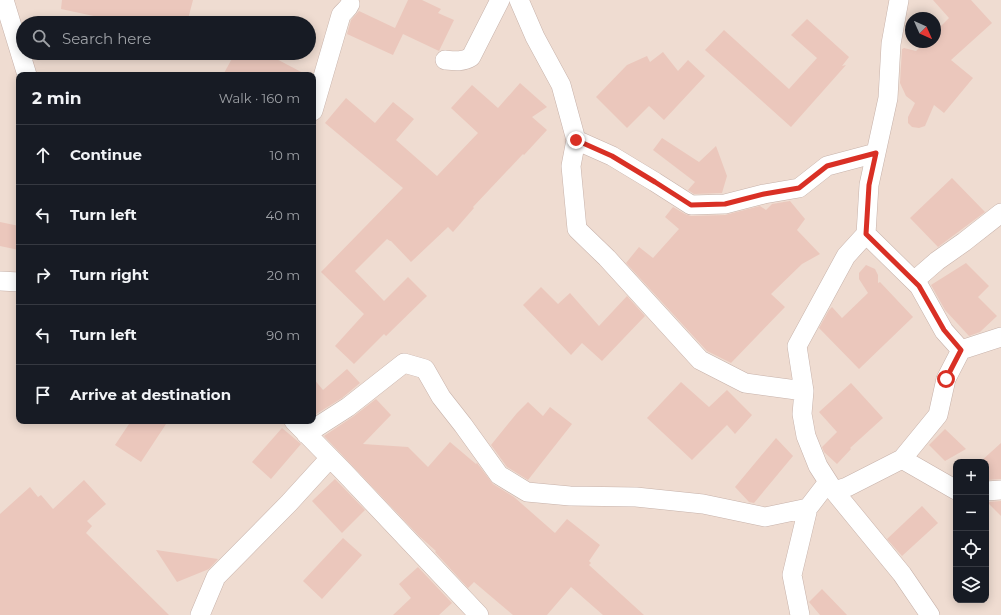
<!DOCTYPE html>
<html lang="en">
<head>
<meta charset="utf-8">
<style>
  body { margin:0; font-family:Montserrat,sans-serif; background:#242831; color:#f1f3f6 }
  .controls { position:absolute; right:12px; bottom:12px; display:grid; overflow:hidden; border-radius:8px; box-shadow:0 2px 10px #0003 }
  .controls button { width:36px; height:36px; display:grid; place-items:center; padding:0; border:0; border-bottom:1px solid #363941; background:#171b24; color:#f1f3f6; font:20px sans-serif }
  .compass { position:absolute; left:905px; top:12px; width:36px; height:36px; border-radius:50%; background:#171b24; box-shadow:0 2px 10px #0003; rotate:135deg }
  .stop { position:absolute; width:12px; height:12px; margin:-9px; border:3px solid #d93025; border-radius:50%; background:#fff }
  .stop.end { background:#d93025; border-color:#fff; box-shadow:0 1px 4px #0008 }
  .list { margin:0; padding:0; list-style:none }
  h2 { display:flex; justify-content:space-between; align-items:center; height:52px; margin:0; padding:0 16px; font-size:17px }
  h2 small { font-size:13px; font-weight:400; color:#9ea1a6 }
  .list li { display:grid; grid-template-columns:26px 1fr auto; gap:12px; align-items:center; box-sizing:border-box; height:60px; padding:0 16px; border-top:1px solid #363941 }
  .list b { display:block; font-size:15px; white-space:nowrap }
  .list em { font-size:13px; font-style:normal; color:#9ea1a6 }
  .icon { flex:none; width:22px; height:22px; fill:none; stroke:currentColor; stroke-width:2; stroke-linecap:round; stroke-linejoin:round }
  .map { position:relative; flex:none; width:1001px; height:615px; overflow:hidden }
  .search { position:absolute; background:#171b24; box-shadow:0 2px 10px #0003; left:16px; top:16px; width:300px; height:44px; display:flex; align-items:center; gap:10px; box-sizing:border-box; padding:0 14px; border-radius:22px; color:#9ea1a6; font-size:15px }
  .panel { position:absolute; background:#171b24; box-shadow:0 2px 10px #0003; left:16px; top:72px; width:300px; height:352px; border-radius:8px }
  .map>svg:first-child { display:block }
  .residential { fill:#efdcd1; fill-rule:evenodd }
  .building { fill:#ebc7bc }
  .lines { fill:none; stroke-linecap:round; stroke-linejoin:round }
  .minor-casing { stroke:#c7b2aa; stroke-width:20 }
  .minor { stroke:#fff; stroke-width:19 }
  .route { stroke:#d93025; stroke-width:5 }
</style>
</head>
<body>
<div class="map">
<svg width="1001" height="615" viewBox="0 0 1001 615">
  <rect width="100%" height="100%" fill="#f9ece1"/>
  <!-- residential -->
  <path class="residential" d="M0,0H1001V615H0ZM911,18H935V42H911ZM23,23H309V53H23ZM19,75H313V421H19ZM956,462H986V600H956Z"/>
  <!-- building -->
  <path class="building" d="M62,0H193L187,23H102L103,18L61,9Z
    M408,0H422L441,9L438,13L454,20L439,51L403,34L393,55L347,34L351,20L359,11L395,28Z
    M933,0H971L992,23L951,60L973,78L944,113L934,105L925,126L919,128L912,127L908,123V117L915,103L906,96L900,83L902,49L904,48L916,51L925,42H935V32L949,18Z
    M807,19L849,57L842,66L846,65L791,127L705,50L724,30L789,89L817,58L791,35Z
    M663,52L678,71L688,60L705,76L664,120L649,106L627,128L596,97L627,65L647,56L650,62Z
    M235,53H265L307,75H223Z
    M520,83L547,107L532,117L547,130L524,155L523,154L473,207L474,208L453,232L448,227L411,262L391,241H390L387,239L355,271L384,301L408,277L427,296L386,336L384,334L354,364L335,346L364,314L321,272L403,188L325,123L346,98L375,123L393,102L414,119L396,140L437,176L478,133L451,108L472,85L498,108Z
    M662,138L699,162L716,146L727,176L722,193L694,194L688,190L695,182L653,150Z
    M952,178L985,212L938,247L910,218Z
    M790,201L805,219L797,230L820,254L802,264L771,294L785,307L731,363L707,351L626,263L639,247L653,258L679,229L665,217L673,207L685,214L691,216L725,215L760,206L766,210L772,204Z
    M0,222L19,226V250L0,246Z
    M966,263L989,286L978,297L997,316L980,332L969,336L945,310L931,285Z
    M866,265L875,269L878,275V283L880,282L913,317L859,369L819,328L829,310L832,307L842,318L868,293L859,279V273Z
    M541,287L558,304L570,293L599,326L627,296L645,316L602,361L582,343L571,355L523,305Z
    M347,369L360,383L342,398L313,416V378L323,390Z
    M681,382L709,407L727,390L752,415L735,434L727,425L692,460L647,418Z
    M851,383L883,418L850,448L851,449L837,464L824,452L822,447L837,432L819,412Z
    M376,399L391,415L363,444L408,447L428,467L450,442L476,464L477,463L493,484L514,497L555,533L567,519L600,545L589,561L591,563L589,565L644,615H603L571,587L547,615H513L474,582L468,588L435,552L436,551L419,536L324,436L354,416Z
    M528,402L543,416L550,407L572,424L528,480L507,467L491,445L517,413Z
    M131,421H168L141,462L115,445Z
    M282,428L301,444L271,479L252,462Z
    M945,429L966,449L945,461L929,445Z
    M776,438L793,456L754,503L749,502L735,487Z
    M1001,443V479L986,480V462H980Z
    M335,479L365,510L342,533L312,501Z
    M84,480L106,504L87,521L92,526L86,533L169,615H0V514L30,487L38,497L41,495L53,509Z
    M1001,501V516L987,502Z
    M922,506L938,523L902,556L887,539Z
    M343,538L362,555L322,599L303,581Z
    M156,550L218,559L209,569L177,582Z
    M418,567L452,603L439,615H393L411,598L399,584Z
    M822,589L847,615H820L809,602Z"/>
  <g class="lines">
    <defs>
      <path id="minor" d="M4,0L27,75
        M519,0L535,37L561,85L576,140L571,166L577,229L607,258L700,360L745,383L804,391
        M899,0L891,44L888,98L869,185L866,234L846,256L797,346L804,391L802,414L806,436L818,466L834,491L902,574L930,615
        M445,60C455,61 463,62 471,57L500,0
        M313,111L341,15C344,11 348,9 350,4
        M576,140L612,156L655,182L691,205L725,204L764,194L799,188L827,166L876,153
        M866,234L919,286L944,331L961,350
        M0,281L19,282
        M914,281L937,261L964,242L1001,213
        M294,421L344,472L479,615
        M306,434L348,407L404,363L425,369L441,397L463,425L499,475L527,492L570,496L636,497L703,504L765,517L808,508
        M902,459L956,490
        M834,491L847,487L902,459L938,415L946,379L961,350L1001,337
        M986,491L1001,490
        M200,615L216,577L289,503L330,458
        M800,615L792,575L808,508L828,482"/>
    </defs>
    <!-- minor casing -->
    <use href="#minor" class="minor-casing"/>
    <!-- minor -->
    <use href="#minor" class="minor"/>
  </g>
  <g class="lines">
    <!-- route -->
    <path class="route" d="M576,140L612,156L655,182L691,205L725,204L764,194L799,188L827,166L876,153L869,185L866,234L919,286L944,330L961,350L946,379"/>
  </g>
</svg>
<div class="controls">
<button>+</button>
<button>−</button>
<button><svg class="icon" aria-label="locate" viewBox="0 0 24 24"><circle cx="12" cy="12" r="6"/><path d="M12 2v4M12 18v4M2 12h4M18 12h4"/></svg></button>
<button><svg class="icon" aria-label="layers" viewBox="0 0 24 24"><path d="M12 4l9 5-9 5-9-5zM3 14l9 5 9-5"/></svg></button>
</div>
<svg class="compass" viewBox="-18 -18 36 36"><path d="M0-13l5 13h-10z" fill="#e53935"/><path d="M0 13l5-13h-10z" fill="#9ea1a6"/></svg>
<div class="stop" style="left:946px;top:379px"></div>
<div class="stop end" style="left:576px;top:140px"></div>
<div class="search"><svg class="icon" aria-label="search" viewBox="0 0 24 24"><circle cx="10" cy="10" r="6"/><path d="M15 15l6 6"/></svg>Search here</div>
<section class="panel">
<h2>2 min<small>Walk · 160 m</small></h2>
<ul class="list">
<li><svg class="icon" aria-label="ahead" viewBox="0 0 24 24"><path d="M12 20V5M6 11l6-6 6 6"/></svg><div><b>Continue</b></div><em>10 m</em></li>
<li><svg class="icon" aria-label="left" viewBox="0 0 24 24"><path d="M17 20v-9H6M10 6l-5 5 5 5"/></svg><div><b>Turn left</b></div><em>40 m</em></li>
<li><svg class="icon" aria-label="right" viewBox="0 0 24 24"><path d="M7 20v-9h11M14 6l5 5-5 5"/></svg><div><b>Turn right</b></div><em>20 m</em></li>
<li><svg class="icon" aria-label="left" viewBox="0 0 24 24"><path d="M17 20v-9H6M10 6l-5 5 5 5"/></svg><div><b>Turn left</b></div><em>90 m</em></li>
<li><svg class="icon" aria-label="arrive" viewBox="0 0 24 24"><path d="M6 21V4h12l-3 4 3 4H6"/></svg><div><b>Arrive at destination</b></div></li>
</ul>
</section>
</div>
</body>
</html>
